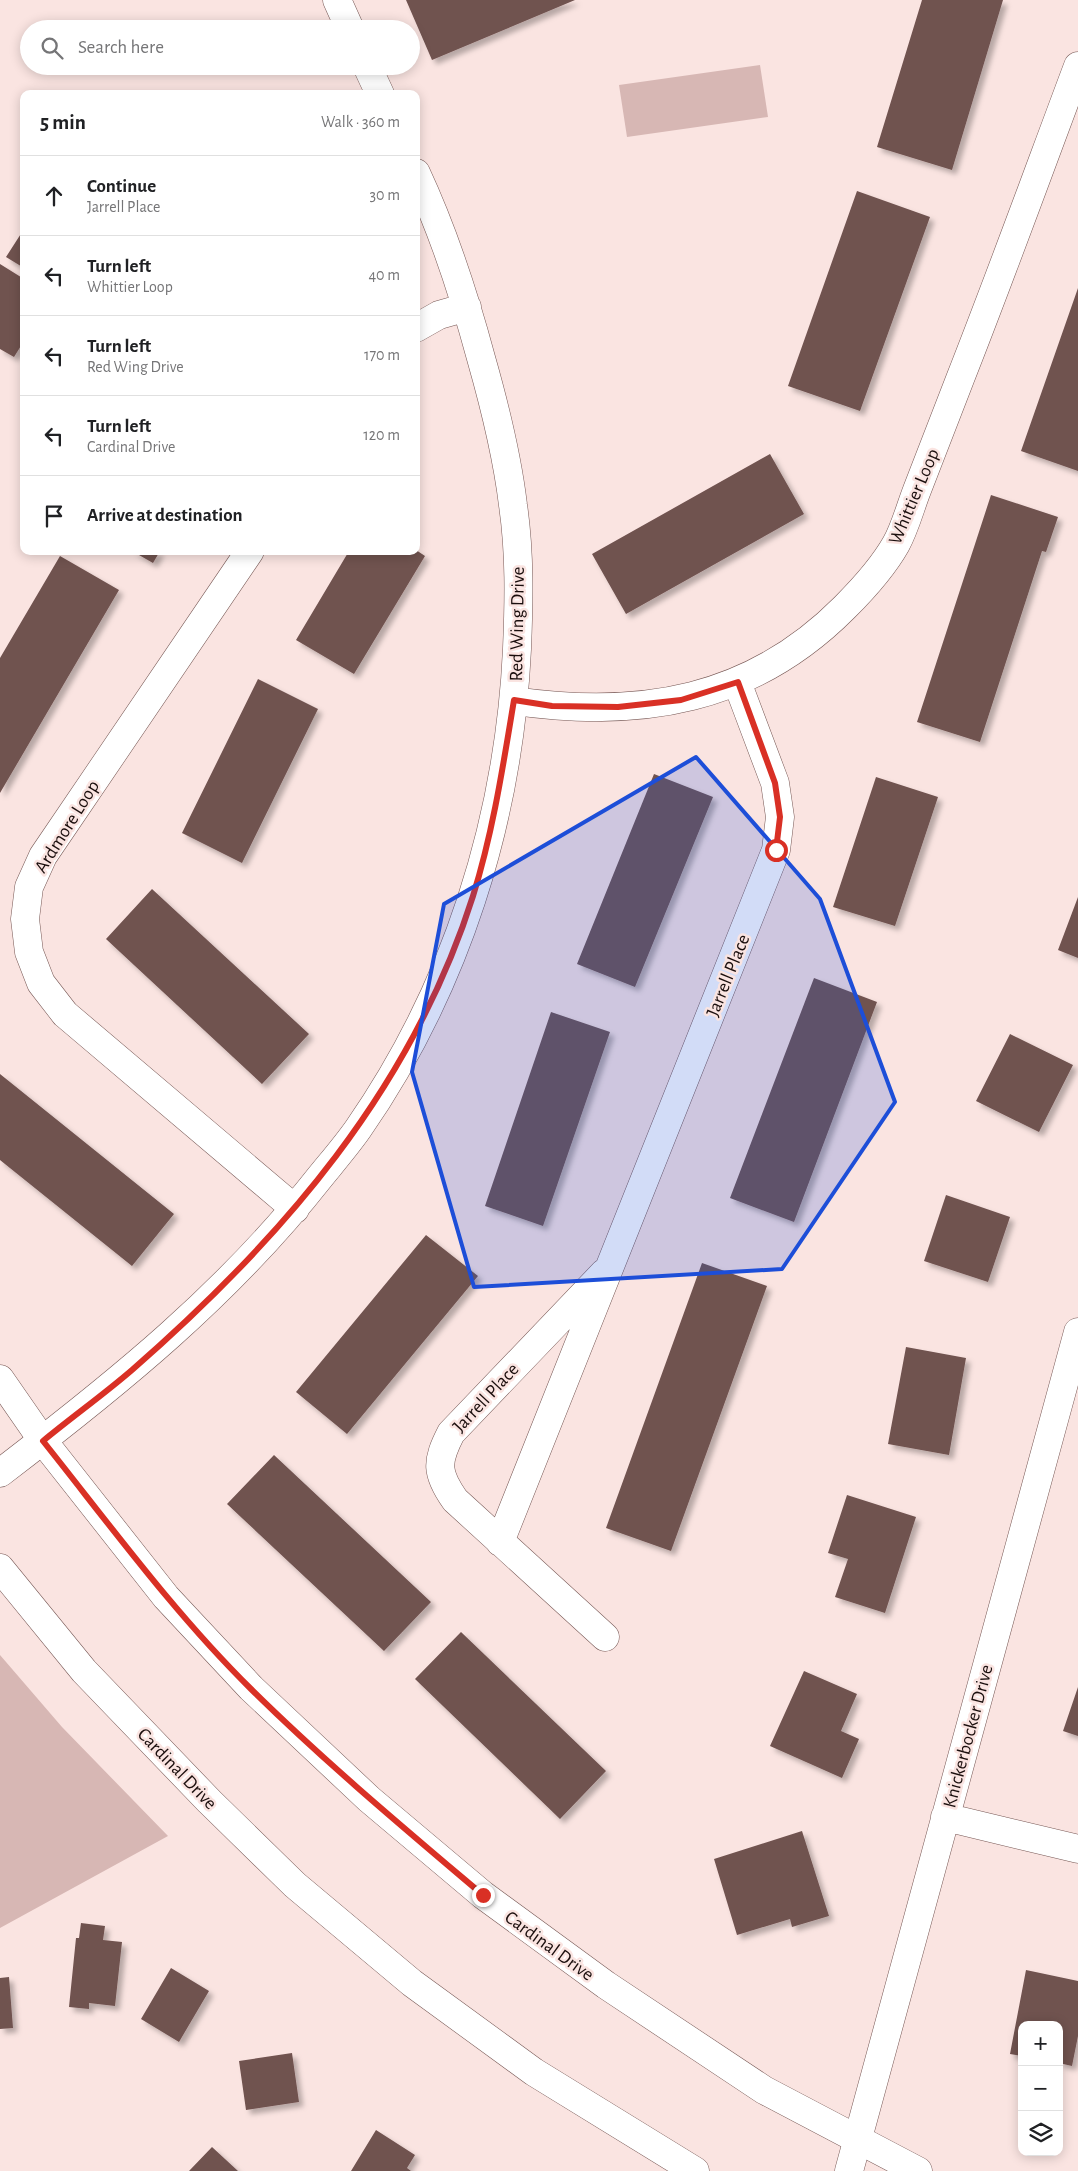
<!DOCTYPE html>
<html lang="en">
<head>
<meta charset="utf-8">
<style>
  body { margin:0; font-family:"Alegreya Sans",sans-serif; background:#f2f2f2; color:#202124 }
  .controls { position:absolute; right:15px; bottom:15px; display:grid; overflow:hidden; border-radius:10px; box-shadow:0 2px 12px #0003 }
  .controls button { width:45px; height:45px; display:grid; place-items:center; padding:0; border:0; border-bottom:1px solid #e0e0e0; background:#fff; color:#202124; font:25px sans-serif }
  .stop { position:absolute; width:15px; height:15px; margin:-11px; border:4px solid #d93025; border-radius:50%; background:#fff }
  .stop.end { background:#d93025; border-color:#fff; box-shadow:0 1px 5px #0008 }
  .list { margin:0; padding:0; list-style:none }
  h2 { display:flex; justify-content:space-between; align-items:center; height:65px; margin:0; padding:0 20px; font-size:21px }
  h2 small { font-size:16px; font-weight:400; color:#757577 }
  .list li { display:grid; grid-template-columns:32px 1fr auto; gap:15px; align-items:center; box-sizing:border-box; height:80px; padding:0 20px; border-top:1px solid #e0e0e0 }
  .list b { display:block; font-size:19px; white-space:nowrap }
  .list p { margin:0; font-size:16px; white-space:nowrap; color:#757577 }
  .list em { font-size:16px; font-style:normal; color:#757577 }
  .icon { flex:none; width:28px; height:28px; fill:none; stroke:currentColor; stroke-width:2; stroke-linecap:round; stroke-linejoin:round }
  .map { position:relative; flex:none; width:1078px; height:2171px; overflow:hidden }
  .search { position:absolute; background:#fff; box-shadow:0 2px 12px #0003; left:20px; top:20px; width:400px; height:55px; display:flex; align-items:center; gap:12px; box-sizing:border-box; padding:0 18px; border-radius:28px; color:#757577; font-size:19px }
  .panel { position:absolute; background:#fff; box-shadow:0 2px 12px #0003; left:20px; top:90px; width:400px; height:465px; border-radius:10px }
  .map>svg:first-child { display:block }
  .green { fill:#d7b7b4 }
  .building { fill:#70524f; filter:url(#shadow) }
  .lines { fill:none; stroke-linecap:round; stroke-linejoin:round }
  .minor-casing { stroke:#765754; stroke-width:29 }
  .secondary-casing { stroke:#765754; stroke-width:29 }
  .minor { stroke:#fff; stroke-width:28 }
  .secondary { stroke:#fff; stroke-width:28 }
  .route { stroke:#d93025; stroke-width:6 }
  .marked { fill:#1d4ed8; fill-opacity:0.2; stroke:#1d4ed8; stroke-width:4; stroke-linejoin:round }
  .labels { text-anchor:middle; stroke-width:5; stroke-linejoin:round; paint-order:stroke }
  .street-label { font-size:19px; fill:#1a0e0d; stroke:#fae4e1 }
</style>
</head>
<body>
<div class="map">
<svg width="1078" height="2171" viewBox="0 0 1078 2171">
  <defs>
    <filter id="shadow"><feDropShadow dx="4.5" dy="4.5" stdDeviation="2.5" flood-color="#0004"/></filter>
  </defs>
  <rect width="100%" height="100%" fill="#fae4e1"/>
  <!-- green -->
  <path class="green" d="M760,65L768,117L627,137L619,85Z
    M0,1655L62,1727L168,1836L0,1928Z"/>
  <!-- building -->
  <path class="building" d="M406,0H575L432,60Z
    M922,0H1003L952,170L877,147Z
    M857,191L930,217L860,411L788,386Z
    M24,229V268L6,257Z
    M0,264L24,279V341L14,357L0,349Z
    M1078,288V471L1021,451Z
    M770,454L804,514L626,614L592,554Z
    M991,495L1058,517L1046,552L1042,551L980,742L917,722Z
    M416,550L425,556L354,674L296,640L349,551Z
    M132,551H160L153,563Z
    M60,556L119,590L0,793V658Z
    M258,679L318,709L242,863L182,833Z
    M654,774L713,797L635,987L577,964Z
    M876,777L938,797L895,926L833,907Z
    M152,889L309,1034L262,1084L106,939Z
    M1078,897V958L1058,950Z
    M814,978L877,1002L794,1222L730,1198Z
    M551,1012L610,1032L543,1226L485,1206Z
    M1010,1034L1073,1065L1039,1132L976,1101Z
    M0,1074L174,1214L132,1266L0,1160Z
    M946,1195L1010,1217L988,1282L924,1261Z
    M426,1235L478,1276L347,1434L296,1392Z
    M702,1263L767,1286L671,1551L606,1528Z
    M906,1347L966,1358L949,1455L888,1444Z
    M274,1455L431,1602L384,1651L227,1504Z
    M847,1495L916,1517L885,1613L835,1597L848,1559L828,1553Z
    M461,1632L606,1771L560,1819L415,1679Z
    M804,1671L857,1694L841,1731L859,1739L842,1778L770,1746Z
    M1078,1687V1736L1063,1731Z
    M802,1831L829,1916L792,1927L790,1919L737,1935L714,1859Z
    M81,1923L105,1926L103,1940L122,1942L115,2006L89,2003V2009L69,2007L76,1938H79Z
    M171,1968L209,1991L179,2042L141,2019Z
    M1026,1970L1078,1981V2036L1072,2066L1059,2063V2025H1022V2056L1010,2054Z
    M9,1977L13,2028L0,2029V1978Z
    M292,2053L299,2102L246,2110L239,2061Z
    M376,2130L415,2155L407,2168L411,2171H351Z
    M212,2147L238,2171H189Z"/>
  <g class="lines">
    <defs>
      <path id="minor" d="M337,0L350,29
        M367,66L380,94
        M416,328L439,315L467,307
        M250,551L43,856L29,887L25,919L29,952L41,983L65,1014L295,1209
        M514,701C641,719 752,701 845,607C863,589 883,567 896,544C905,528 910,508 917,490C931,453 946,416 960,379C1001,275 1039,170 1078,66
        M604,1273L451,1433C436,1462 436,1473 455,1500L605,1637
        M0,1473C118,1383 228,1294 320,1177C333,1161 346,1146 358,1129C456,988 509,820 517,649C519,601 520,553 513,505C507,455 495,407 481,358C464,295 444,233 416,173
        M500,1542L776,850L780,817L775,783L737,682
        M945,1817L1078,1849
        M849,2171L1078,1332"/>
      <path id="secondary" d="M0,1379L43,1441L166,1597L251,1688L369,1799L483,1895L606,1985L764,2090L918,2171
        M0,1568L84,1671L209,1801L295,1885L412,1983L534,2072L695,2171"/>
    </defs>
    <!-- minor casing -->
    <use href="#minor" class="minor-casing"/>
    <!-- secondary casing -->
    <use href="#secondary" class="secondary-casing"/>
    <!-- minor -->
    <use href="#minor" class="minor"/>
    <!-- secondary -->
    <use href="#secondary" class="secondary"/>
  </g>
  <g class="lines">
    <!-- route -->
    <path class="route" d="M483,1895C404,1828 325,1762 251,1689C174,1613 110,1525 43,1441C72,1417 103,1395 132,1370C282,1239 412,1089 473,896C493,832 503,766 514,700L552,706L618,707L681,700L738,682L775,783L780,817L776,850"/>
  </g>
  <!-- marked area -->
  <path class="marked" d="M696,757L820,899L895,1102L782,1269L474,1287L412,1072L444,904Z"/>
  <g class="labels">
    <!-- street labels -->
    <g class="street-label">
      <text transform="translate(913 496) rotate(-67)" y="7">Whittier Loop</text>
      <text transform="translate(516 624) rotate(-89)" y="7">Red Wing Drive</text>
      <text transform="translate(66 826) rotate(-58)" y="7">Ardmore Loop</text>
      <text transform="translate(727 975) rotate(-68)" y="7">Jarrell Place</text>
      <text transform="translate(485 1397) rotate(-47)" y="7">Jarrell Place</text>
      <text transform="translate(967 1736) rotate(-75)" y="7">Knickerbocker Drive</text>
      <text transform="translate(178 1768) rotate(46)" y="7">Cardinal Drive</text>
      <text transform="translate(550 1945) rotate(36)" y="7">Cardinal Drive</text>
    </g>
  </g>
</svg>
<div class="controls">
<button>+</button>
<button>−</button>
<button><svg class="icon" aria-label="layers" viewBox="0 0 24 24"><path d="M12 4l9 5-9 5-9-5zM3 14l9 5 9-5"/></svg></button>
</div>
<div class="stop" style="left:776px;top:850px"></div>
<div class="stop end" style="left:483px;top:1895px"></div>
<div class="search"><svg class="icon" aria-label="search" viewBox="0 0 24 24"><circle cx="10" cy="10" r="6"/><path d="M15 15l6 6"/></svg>Search here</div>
<section class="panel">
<h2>5 min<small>Walk · 360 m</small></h2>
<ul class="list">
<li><svg class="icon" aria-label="ahead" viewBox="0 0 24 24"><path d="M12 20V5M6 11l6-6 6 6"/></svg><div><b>Continue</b><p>Jarrell Place</p></div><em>30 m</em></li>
<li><svg class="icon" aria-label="left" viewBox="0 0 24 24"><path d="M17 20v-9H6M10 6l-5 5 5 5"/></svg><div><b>Turn left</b><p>Whittier Loop</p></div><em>40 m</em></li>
<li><svg class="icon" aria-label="left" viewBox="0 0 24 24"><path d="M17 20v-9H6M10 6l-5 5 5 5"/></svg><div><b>Turn left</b><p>Red Wing Drive</p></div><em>170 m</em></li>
<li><svg class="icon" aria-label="left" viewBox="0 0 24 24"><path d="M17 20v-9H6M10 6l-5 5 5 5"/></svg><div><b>Turn left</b><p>Cardinal Drive</p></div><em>120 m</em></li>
<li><svg class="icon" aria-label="arrive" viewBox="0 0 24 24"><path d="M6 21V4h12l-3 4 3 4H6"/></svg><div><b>Arrive at destination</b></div></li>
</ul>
</section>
</div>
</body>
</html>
